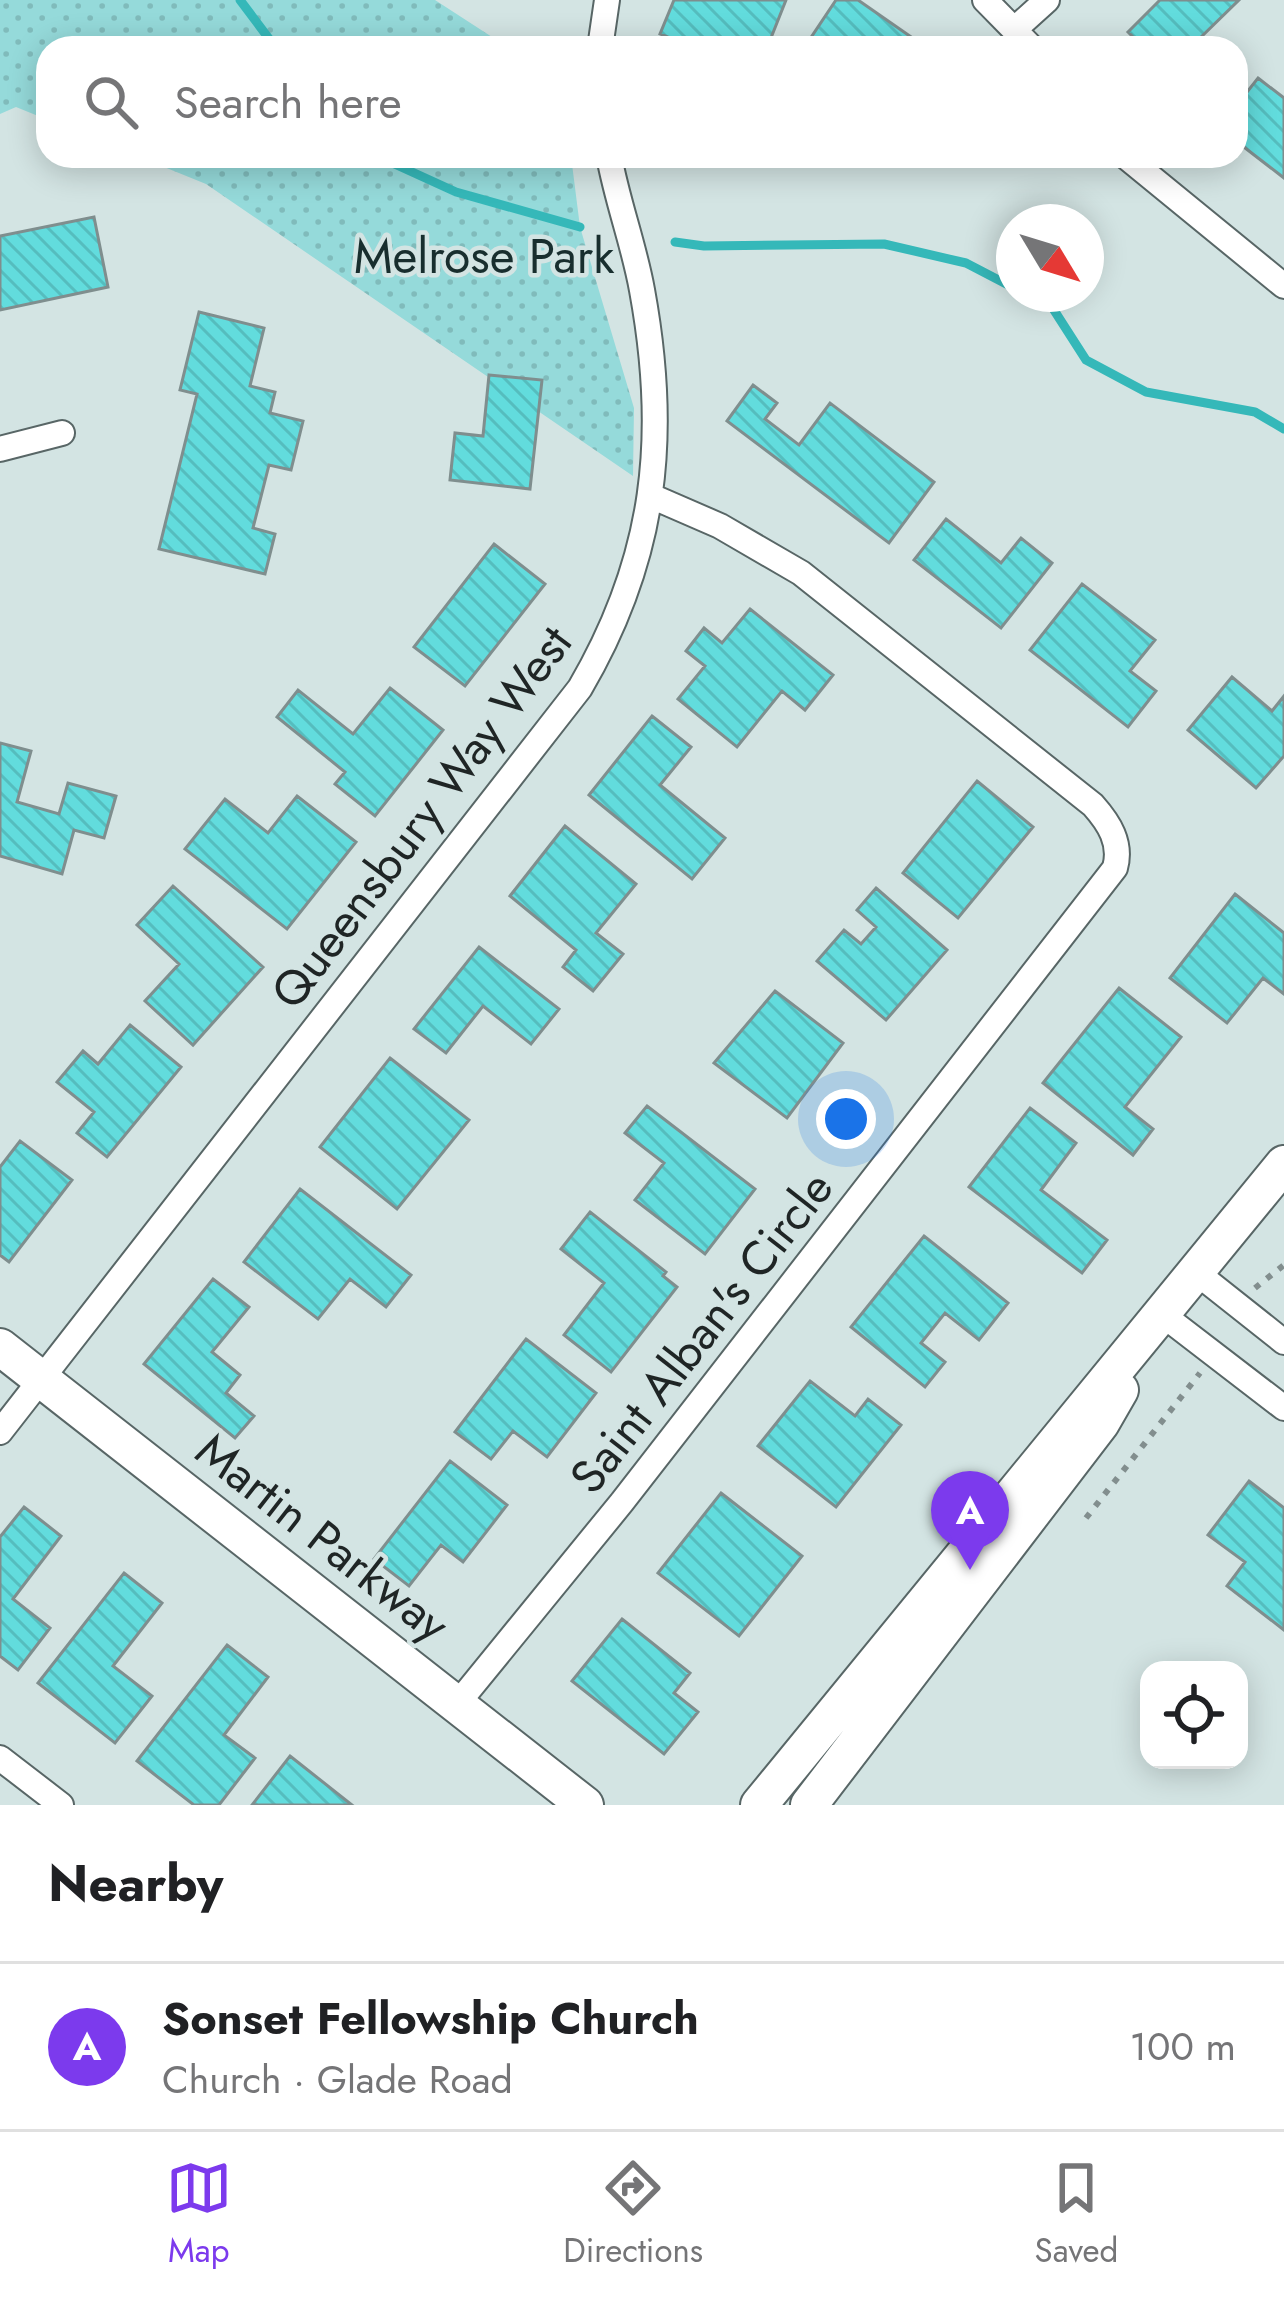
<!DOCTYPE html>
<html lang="en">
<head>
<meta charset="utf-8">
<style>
  body { margin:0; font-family:Jost,sans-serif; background:#f6f6f6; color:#202124 }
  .controls { position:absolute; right:36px; bottom:36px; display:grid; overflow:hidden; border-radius:24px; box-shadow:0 6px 30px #0003 }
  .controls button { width:108px; height:108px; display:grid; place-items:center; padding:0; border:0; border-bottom:3px solid #e0e0e0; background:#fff; color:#202124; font:60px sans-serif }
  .compass { position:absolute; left:996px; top:204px; width:108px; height:108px; border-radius:50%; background:#fff; box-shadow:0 6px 30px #0003; rotate:128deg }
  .you { position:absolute; left:846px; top:1119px; width:42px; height:42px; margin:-30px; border:9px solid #fff; border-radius:50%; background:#1a73e8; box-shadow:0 0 0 18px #1a73e833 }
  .badge { display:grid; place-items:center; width:78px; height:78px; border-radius:50%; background:#7c3aed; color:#fff; font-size:39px; font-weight:700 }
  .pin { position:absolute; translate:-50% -99px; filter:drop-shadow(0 3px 6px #0008) }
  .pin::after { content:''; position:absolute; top:63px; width:42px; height:36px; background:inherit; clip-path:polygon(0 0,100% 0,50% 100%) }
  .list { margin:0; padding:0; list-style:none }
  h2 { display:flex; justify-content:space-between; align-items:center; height:156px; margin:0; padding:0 48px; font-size:51px }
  h2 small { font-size:39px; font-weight:400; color:#757577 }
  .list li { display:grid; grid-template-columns:78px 1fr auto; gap:36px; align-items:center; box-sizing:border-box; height:168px; padding:0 48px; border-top:3px solid #e0e0e0 }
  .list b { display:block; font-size:45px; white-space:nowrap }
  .list p { margin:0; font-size:39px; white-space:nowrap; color:#757577 }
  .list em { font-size:39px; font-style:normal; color:#757577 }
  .icon { flex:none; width:66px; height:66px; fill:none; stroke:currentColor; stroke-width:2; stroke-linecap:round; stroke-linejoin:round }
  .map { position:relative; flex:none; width:1284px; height:1805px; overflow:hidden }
  .search { position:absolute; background:#fff; box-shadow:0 6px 30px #0003; left:36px; right:36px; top:36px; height:132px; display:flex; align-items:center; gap:30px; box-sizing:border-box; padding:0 42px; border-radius:36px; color:#757577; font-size:45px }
  .sheet { height:324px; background:#fff }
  nav { display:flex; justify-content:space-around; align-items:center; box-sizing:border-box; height:168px; border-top:3px solid #e0e0e0; background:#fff; font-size:33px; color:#757577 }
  nav a { display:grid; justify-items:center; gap:6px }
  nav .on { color:#7c3aed }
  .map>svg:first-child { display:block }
  .park { fill:url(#park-dots) }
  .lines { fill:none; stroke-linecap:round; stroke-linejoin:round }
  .stream { stroke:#35b8b9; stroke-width:9 }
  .building { fill:url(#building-back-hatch); stroke:#7f8e8e; stroke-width:3 }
  .street-casing { stroke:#586666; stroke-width:28 }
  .secondary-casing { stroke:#586666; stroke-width:40 }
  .path { stroke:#828e8e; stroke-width:6; stroke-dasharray:6 9; stroke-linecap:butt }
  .street { stroke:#fff; stroke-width:24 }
  .secondary { stroke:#fff; stroke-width:36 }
  .labels { text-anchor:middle; stroke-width:9; stroke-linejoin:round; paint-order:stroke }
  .park-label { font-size:48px; fill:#182e2e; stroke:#d3e4e3 }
  .street-label { font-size:48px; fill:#1f2525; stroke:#d3e4e3 }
</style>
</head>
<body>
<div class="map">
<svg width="1284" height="1805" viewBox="0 0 1284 1805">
  <defs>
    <pattern id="park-dots" width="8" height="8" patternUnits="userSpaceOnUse" patternTransform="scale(3)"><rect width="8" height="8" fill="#95dada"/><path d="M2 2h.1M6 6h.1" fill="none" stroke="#80bbbb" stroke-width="1.8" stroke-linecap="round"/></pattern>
    <pattern id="building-back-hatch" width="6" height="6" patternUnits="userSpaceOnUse" patternTransform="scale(3)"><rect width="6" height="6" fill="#62dcdd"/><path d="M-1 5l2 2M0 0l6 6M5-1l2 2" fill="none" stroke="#55bdbe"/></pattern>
  </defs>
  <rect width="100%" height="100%" fill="#d3e4e3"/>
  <!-- park -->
  <path class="park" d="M0,0H435L509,48H48V120L16,107L0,114Z
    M137,156H571L580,227L634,408L633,476L206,184Z"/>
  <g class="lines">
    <!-- stream -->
    <path class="stream" d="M240,0L276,48
      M377,156L456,192L580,227
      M675,242L704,246L884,244L966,263L1014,288
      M1026,294L1052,307L1086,360L1146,392L1255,412L1284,429"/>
  </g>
  <!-- building -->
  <path class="building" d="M674,0H786L767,48L715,43L712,48H695L660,34Z
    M836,0H858L927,48H816L808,42Z
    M1160,0H1239L1196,42L1202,48H1144L1128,32Z
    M1258,78L1284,98V178L1236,141V106Z
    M94,217L108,287L0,310V236Z
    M199,312L264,328L250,386L275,392L270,413L303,421L291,470L269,465L253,528L275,534L265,574L159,549L197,394L180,390Z
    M489,375L542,380L530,489L450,480L455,433L483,436Z
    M753,385L777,403L765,419L799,445L830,403L934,482L889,543L727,421Z
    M946,519L1001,563L1021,538L1052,563L1001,628L914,560Z
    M494,544L545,584L465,686L414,647Z
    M1082,584L1155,640L1130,671L1156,691L1128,727L1030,650Z
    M750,609L833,675L805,710L782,691L737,747L678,699L705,666L686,651L704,628L722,643Z
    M1232,677L1272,711L1284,696V756L1256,788L1188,730Z
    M390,688L443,730L375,816L335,784L345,772L277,717L298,690L353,734Z
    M652,716L691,747L660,785L725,838L692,879L589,795Z
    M0,743L31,751L17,802L59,814L68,783L116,796L104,838L74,830L62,874L0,856Z
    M977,781L1033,827L958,918L903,873Z
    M297,796L356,842L287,929L185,849L225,799L268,833Z
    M565,826L636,884L596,933L623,954L593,991L563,967L576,950L510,896Z
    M173,886L263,967L193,1045L145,1001L179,964L137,925Z
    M876,888L947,950L886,1020L817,961L844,930L861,944L876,927L857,910Z
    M1235,894L1284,933V994L1263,978L1227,1023L1170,978Z
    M479,947L559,1009L531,1044L483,1006L446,1053L414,1029Z
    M1119,988L1181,1037L1125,1107L1153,1129L1133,1155L1043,1083Z
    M775,991L843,1043L787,1118L714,1063Z
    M130,1025L181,1067L107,1157L77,1133L94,1112L57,1082L83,1051L98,1064Z
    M390,1058L469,1120L397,1209L320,1147Z
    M647,1106L755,1189L705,1254L635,1200L664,1163L625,1133Z
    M1030,1108L1076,1143L1041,1190L1107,1240L1082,1273L969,1187Z
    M20,1141L72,1180L9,1262L0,1255V1167Z
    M300,1189L411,1275L386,1307L350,1279L318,1319L244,1262Z
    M590,1212L666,1272L663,1276L677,1287L611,1372L564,1335L604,1283L561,1249Z
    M924,1236L1008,1303L979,1340L945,1313L921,1343L945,1362L925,1387L851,1327Z
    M213,1279L249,1307L212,1352L240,1375L226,1393L254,1416L235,1438L144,1364Z
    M526,1339L596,1393L547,1457L513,1431L491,1459L455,1432Z
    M810,1381L855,1416L868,1399L901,1425L836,1507L758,1446Z
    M450,1461L507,1505L463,1562L441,1545L409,1586L374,1559Z
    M1249,1481L1284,1508V1630L1227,1586L1245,1562L1208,1535Z
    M721,1493L802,1556L739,1636L658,1573Z
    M24,1507L61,1536L13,1599L50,1628L18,1670L0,1656V1537Z
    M124,1573L162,1603L113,1666L152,1696L115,1743L38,1683Z
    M622,1619L690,1673L674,1693L698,1712L664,1754L572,1681Z
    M227,1645L268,1677L224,1735L255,1758L219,1805H194L137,1761Z
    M290,1756L352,1805H252Z"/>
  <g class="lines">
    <defs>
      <path id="street" d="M985,0L1032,48
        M1016,28L1047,0
        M600,48L607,0
        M1125,156L1284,286
        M0,449L62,433
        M1197,1273L1284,1342
        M1163,1315L1284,1408
        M0,1432L580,688C656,558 669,437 642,290C634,245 617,201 609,156
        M458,1703L622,1502L1115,868C1122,843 1109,823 1093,805L801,573L720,526L651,496
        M0,1758L61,1805"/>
      <path id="secondary" d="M0,1347L585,1805
        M759,1805L1284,1164
        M809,1805L1101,1423L1120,1390"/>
    </defs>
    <!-- street casing -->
    <use href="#street" class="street-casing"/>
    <!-- secondary casing -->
    <use href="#secondary" class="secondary-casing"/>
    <!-- path -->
    <path class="path" d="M1255,1288L1284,1265
      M1086,1518L1200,1373"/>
    <!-- street -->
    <use href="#street" class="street"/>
    <!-- secondary -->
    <use href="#secondary" class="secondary"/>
  </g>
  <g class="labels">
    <!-- park labels -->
    <g class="park-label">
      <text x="484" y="273">Melrose Park</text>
    </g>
    <!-- street labels -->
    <g class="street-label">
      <text transform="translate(421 817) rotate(-53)" y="17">Queensbury Way West</text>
      <text transform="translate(701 1332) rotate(-52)" y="17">Saint Alban's Circle</text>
      <text transform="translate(323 1537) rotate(38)" y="17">Martin Parkway</text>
    </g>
  </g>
</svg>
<div class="controls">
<button><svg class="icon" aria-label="locate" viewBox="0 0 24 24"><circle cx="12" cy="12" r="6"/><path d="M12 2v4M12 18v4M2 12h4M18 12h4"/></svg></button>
</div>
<svg class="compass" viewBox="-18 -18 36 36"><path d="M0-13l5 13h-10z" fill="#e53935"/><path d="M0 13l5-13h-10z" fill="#757577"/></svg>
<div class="you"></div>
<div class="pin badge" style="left:970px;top:1570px">A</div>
<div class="search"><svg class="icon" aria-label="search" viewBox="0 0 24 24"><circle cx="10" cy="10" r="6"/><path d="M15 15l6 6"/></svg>Search here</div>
</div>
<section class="sheet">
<h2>Nearby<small></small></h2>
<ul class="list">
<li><span class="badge">A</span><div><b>Sonset Fellowship Church</b><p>Church · Glade Road</p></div><em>100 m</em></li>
</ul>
</section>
<nav>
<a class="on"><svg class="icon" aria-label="map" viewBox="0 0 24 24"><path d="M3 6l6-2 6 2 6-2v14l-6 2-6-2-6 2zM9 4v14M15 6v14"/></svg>Map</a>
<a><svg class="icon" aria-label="directions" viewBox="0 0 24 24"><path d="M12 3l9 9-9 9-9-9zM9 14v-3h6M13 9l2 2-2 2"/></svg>Directions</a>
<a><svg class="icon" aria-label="saved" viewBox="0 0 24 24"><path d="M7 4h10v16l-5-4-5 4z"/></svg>Saved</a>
</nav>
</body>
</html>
